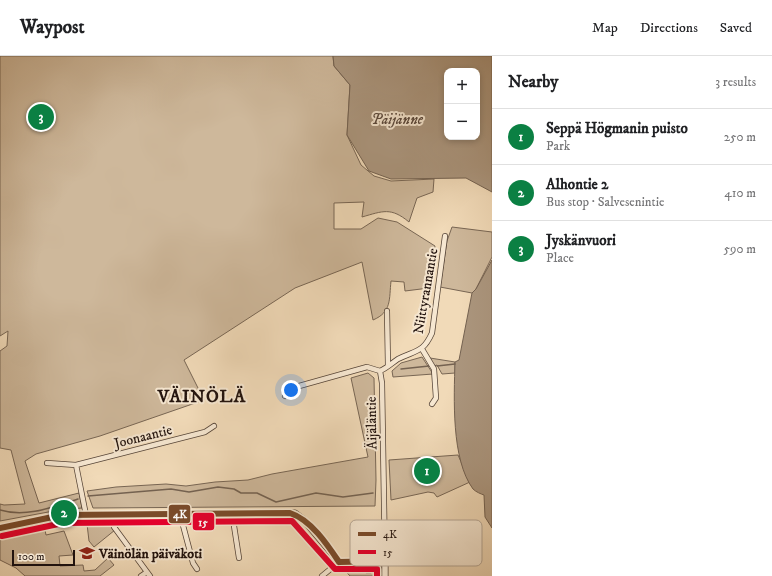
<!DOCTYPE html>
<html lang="en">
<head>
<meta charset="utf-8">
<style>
  body { margin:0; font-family:"IM FELL DW Pica",serif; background:#f2f2f2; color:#202124 }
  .controls { position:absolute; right:12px; top:12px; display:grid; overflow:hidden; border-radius:8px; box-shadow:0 2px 6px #0003 }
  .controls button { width:36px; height:36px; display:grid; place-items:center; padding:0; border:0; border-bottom:1px solid #e0e0e0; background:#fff; color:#202124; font:20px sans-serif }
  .scale { position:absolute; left:12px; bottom:10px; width:63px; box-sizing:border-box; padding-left:4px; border:2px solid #22130e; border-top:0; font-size:11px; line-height:14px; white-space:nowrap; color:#22130e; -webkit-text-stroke:3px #f6e7d1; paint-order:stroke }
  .you { position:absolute; left:291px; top:334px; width:14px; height:14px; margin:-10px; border:3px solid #fff; border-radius:50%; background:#1a73e8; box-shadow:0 0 0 6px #1a73e833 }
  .badge { display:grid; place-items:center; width:26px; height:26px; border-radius:50%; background:#0b8043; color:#fff; font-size:13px; font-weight:700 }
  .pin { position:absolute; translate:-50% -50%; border:2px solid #fff; box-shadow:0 1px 4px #0006 }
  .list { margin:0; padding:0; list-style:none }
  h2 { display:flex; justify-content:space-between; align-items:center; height:52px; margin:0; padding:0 16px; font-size:17px }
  h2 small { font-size:13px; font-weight:400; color:#757577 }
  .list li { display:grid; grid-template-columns:26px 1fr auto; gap:12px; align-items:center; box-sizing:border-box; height:56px; padding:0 16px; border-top:1px solid #e0e0e0 }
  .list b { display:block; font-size:15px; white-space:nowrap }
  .list p { margin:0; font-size:13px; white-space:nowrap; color:#757577 }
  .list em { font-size:13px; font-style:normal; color:#757577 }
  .map { position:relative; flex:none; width:492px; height:520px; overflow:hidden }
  header { display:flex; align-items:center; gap:24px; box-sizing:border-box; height:56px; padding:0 20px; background:#fff; border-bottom:1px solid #e0e0e0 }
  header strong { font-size:19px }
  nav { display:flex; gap:22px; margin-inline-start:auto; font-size:14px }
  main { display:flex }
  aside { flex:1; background:#fff }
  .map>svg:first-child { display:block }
  .green { fill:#ceb89b; stroke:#786654 }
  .water { fill:#ab967e; stroke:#746251; fill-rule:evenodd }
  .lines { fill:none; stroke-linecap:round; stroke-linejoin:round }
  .stream { stroke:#746251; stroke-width:1.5 }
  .minor-casing { stroke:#564538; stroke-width:6 }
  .tertiary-casing { stroke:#564538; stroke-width:7 }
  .minor { stroke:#f6e7d1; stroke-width:4.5 }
  .tertiary { stroke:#f6e7d1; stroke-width:5.5 }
  .bus-1-casing { stroke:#f6e7d1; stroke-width:9 }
  .bus-2-casing { stroke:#f6e7d1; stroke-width:9 }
  .bus-1 { stroke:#7a4b2a; stroke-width:6 }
  .bus-2 { stroke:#e4002b; stroke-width:6 }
  .labels { text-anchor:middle; stroke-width:4; stroke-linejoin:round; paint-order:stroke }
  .street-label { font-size:14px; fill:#22130e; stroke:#f6e7d1 }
  .poi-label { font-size:14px; font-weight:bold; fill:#22130e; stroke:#f6e7d1; text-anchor:start }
  .water-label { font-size:15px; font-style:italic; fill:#59473b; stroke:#f6e7d1 }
  .district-label { font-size:18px; font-weight:bold; letter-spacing:1px; fill:#22130e; stroke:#f6e7d1 }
  .key { fill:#f6e7d1; stroke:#b6a796; stroke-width:1 }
  .key-label { font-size:11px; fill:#22130e }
  .line-badge { stroke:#f6e7d1; stroke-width:1.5 }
  .badge-label { font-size:11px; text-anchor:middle; font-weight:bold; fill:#fff }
</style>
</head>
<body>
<header>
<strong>Waypost</strong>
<nav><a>Map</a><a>Directions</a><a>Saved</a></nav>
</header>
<main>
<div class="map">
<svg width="492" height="520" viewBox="0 0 492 520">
  <rect width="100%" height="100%" fill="#f1dab8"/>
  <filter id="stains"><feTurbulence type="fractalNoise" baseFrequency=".005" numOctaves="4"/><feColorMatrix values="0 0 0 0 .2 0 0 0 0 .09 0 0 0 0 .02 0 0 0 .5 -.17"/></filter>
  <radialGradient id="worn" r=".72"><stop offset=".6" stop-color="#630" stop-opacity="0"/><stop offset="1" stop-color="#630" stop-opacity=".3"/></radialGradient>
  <!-- green -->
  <path class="green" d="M0,0H333L334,10L350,29L347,79L361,109L374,120L391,125L434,123L433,136L417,142L409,166C391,151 383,155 362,161L364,146L334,147V173H361L378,162L397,166L435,190L429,232L405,235L404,226L391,225C389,243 392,256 373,264L362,206L295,232L184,304L204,344L100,380L36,398L25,405L39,447L79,437L82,452L59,454L0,465V448L4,449L25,448L11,394L0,392V295L7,290L8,275L0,280Z
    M452,171L492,176V201L476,233L472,237L440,231L447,185Z
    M422,301L433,318L393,321L392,315L401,307Z
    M430,302L455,306V317L442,318L437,309L434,310Z
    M368,317L374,322L376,424L375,450L93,452L87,435L116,431L166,428L186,430L215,426L248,424L272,418L368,401L351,322Z
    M458,399L470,426L437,441L434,437L428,436L391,444L389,404Z
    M65,463H109L115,474L94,491L89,485L87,468H68Z
    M44,469L46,479L64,475L73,499L59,500L60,510L83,509L84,515L95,514L108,502L114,509L100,520H25L16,512L0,504V477Z
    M342,508H367L366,517H371L372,508L381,509L383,520H350L340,509Z"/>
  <!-- water -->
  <path class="water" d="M333,0H492V136L466,122L391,123L369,115L347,79L350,29L334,10ZM447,15H477V81H447Z
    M492,204V472L485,461L484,439C481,438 476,436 473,433C451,403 454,342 455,306L459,304L472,237L476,233Z"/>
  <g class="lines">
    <!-- stream -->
    <path class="stream" d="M437,310L455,308
      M401,313L429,310
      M88,440L171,433L189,436L218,431L234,433L241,437H257L276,446L316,437L343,441L373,437
      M0,454C26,462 53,451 78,443"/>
    <defs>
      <path id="minor" d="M387,255L388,310
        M422,293L434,313L436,342L432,348
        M380,315C387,312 392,307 398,303C416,294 423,297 432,277L445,180
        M285,340L288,335L292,332L367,311L380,315L382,327L385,505
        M47,407L76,409
        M232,457L239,502
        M180,458L193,507L197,513
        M86,459L76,409L205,376L214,370
        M112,459L114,471L150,520
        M141,520L147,516
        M322,520L339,506"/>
      <path id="tertiary" d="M0,472L62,459L295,457L303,463L339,506L385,505V520"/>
    </defs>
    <!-- minor casing -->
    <use href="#minor" class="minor-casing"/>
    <!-- tertiary casing -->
    <use href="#tertiary" class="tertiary-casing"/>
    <!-- minor -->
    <use href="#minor" class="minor"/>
    <!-- tertiary -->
    <use href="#tertiary" class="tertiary"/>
    <defs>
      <path id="bus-1" d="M0,472L62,459L290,457C311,464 327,488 339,506
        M339,506L385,505"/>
      <path id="bus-2" d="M2,480L63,467L292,465L335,513H377V520"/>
    </defs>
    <!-- bus-1 casing -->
    <use href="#bus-1" class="bus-1-casing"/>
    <!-- bus-2 casing -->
    <use href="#bus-2" class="bus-2-casing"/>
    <!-- bus-1 -->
    <use href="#bus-1" class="bus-1"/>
    <!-- bus-2 -->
    <use href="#bus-2" class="bus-2"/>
  </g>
  <!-- icons -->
  <defs>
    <symbol id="school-bare" viewBox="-9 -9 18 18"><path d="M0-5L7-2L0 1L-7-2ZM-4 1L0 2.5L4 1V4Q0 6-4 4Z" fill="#8f2418" stroke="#f6e7d1" stroke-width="2.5" paint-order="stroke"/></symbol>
  </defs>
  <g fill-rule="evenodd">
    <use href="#school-bare" x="76" y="486" width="22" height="22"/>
  </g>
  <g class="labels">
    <!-- street labels -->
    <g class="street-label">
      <text transform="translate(425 235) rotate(-80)" y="5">Niittyrannantie</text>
      <text transform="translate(371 367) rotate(-91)" y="5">Äijäläntie</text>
      <text transform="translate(143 380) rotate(-14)" y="5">Joonaantie</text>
    </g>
    <!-- poi labels -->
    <g class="poi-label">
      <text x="99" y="502">Väinölän päiväkoti</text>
    </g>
    <!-- water labels -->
    <g class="water-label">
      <text x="397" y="68">Päijänne</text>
    </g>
    <!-- district labels -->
    <g class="district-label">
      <text x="202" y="346">VÄINÖLÄ</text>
    </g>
  </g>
  <!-- legend -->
  <rect x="350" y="464" width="132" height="46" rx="6" class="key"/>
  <rect x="358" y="476" width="18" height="4" fill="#7a4b2a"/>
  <rect x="358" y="494" width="18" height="4" fill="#e4002b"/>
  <g class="key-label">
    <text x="383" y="482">4K</text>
    <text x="383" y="500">15</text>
  </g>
  <g class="line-badge">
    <rect x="168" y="448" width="23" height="20" rx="4" fill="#7a4b2a"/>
    <rect x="192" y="456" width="23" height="19" rx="4" fill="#e4002b"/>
  </g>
  <g class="badge-label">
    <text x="180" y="462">4K</text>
    <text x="203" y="470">15</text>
  </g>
  <rect width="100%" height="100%" filter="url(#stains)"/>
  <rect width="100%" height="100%" fill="url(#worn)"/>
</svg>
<div class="controls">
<button>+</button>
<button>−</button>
</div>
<div class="scale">100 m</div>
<div class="you"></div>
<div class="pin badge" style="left:427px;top:415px">1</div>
<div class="pin badge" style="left:64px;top:457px">2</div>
<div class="pin badge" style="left:41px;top:61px">3</div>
</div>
<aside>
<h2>Nearby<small>3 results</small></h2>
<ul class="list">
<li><span class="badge">1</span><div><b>Seppä Högmanin puisto</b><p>Park</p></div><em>250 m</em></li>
<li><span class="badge">2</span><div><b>Alhontie 2</b><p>Bus stop · Salvesenintie</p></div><em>410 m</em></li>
<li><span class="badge">3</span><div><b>Jyskänvuori</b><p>Place</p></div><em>590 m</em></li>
</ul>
</aside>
</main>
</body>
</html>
